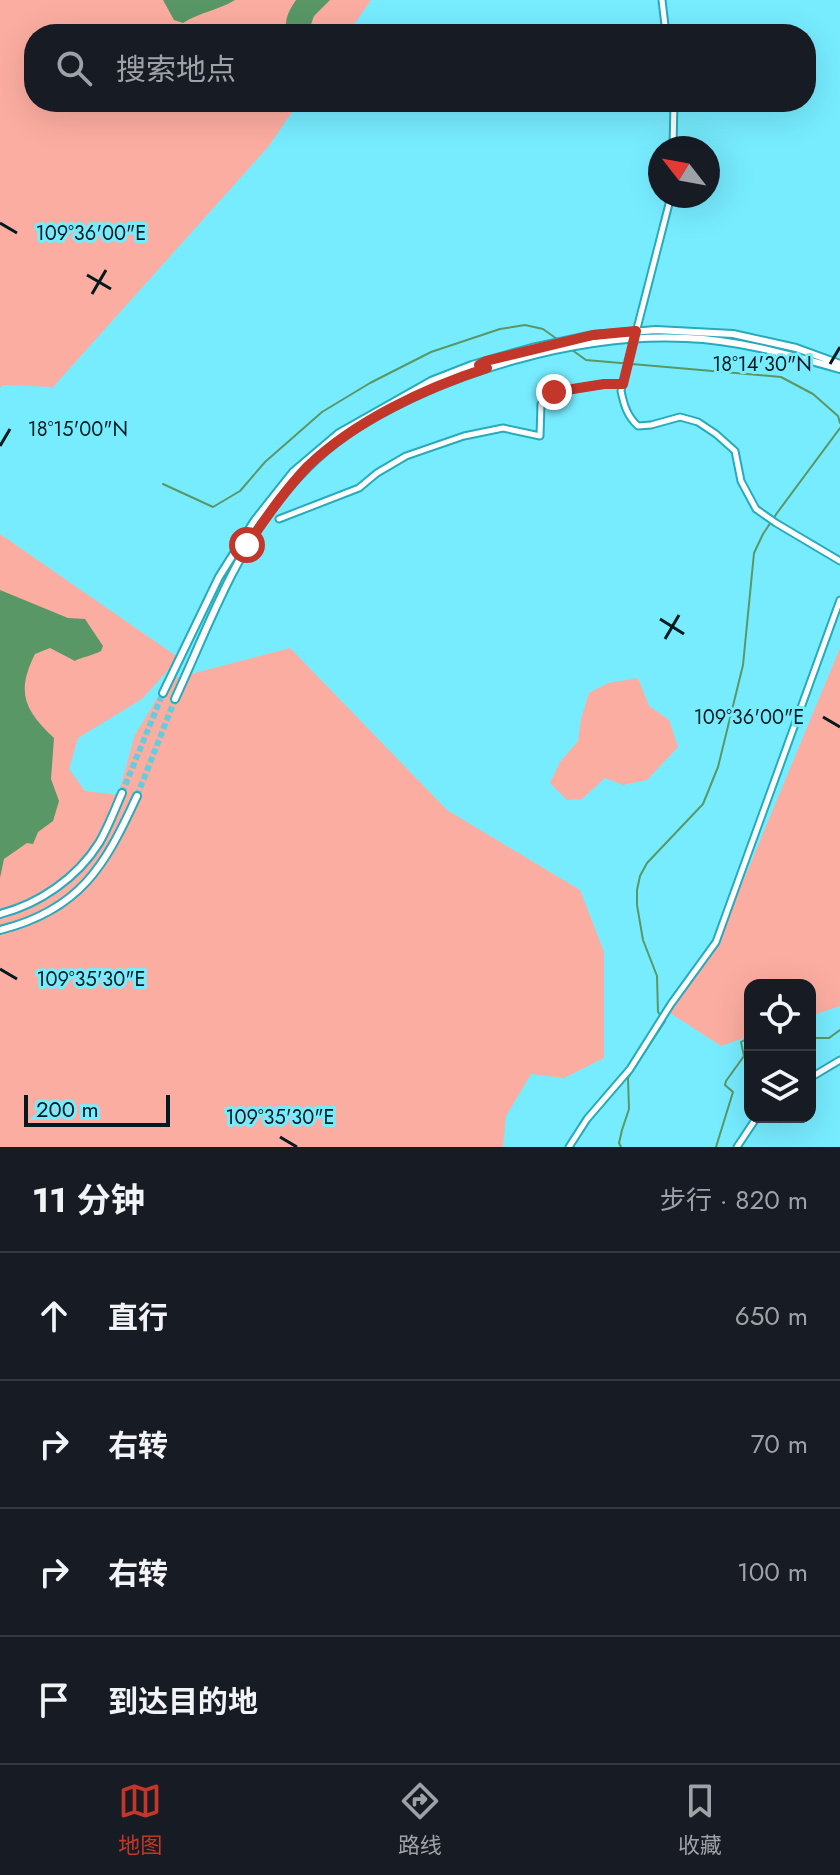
<!DOCTYPE html>
<html lang="zh">
<head>
<meta charset="utf-8">
<style>
  body { margin:0; font-family:Jost,"Noto Sans SC",sans-serif; background:#242831; color:#f1f3f6 }
  .controls { position:absolute; right:24px; bottom:24px; display:grid; overflow:hidden; border-radius:16px; box-shadow:0 8px 32px #0002 }
  .controls button { width:72px; height:72px; display:grid; place-items:center; padding:0; border:0; border-bottom:2px solid #363941; background:#171b24; color:#f1f3f6; font:40px sans-serif }
  .compass { position:absolute; left:648px; top:136px; width:72px; height:72px; border-radius:50%; background:#171b24; box-shadow:0 8px 32px #0002; rotate:301deg }
  .scale { position:absolute; left:24px; bottom:20px; width:146px; box-sizing:border-box; padding-left:8px; border:4px solid #021a1e; border-top:0; font-size:22px; line-height:28px; white-space:nowrap; color:#021a1e; -webkit-text-stroke:6px #77ecff; paint-order:stroke }
  .stop { position:absolute; width:24px; height:24px; margin:-18px; border:6px solid #c3362a; border-radius:50%; background:#fff }
  .stop.end { background:#c3362a; border-color:#fff; box-shadow:0 2px 8px #0008 }
  .list { margin:0; padding:0; list-style:none }
  h2 { display:flex; justify-content:space-between; align-items:center; height:104px; margin:0; padding:0 32px; font-size:34px }
  h2 small { font-size:26px; font-weight:400; color:#9ea1a6 }
  .list li { display:grid; grid-template-columns:52px 1fr auto; gap:24px; align-items:center; box-sizing:border-box; height:128px; padding:0 32px; border-top:2px solid #363941 }
  .list b { display:block; font-size:30px; white-space:nowrap }
  .list em { font-size:26px; font-style:normal; color:#9ea1a6 }
  .icon { flex:none; width:44px; height:44px; fill:none; stroke:currentColor; stroke-width:2; stroke-linecap:round; stroke-linejoin:round }
  .map { position:relative; flex:none; width:840px; height:1147px; overflow:hidden }
  .search { position:absolute; background:#171b24; box-shadow:0 8px 32px #0002; left:24px; right:24px; top:24px; height:88px; display:flex; align-items:center; gap:20px; box-sizing:border-box; padding:0 28px; border-radius:32px; color:#9ea1a6; font-size:30px }
  .sheet { height:616px; background:#171b24 }
  nav { display:flex; justify-content:space-around; align-items:center; box-sizing:border-box; height:112px; border-top:2px solid #363941; background:#171b24; font-size:22px; color:#9ea1a6 }
  nav a { display:grid; justify-items:center; gap:4px }
  nav .on { color:#c3362a }
  .map>svg:first-child { display:block }
  .green { fill:#fcada1 }
  .water { fill:#599766 }
  .lines { fill:none; stroke-linecap:round; stroke-linejoin:round }
  .stream { stroke:#599766; stroke-width:2 }
  .major-tunnel { stroke:#65ccdd; stroke-width:6; stroke-dasharray:6 3; stroke-linecap:butt }
  .minor-casing { stroke:#26aabc; stroke-width:9 }
  .major-casing { stroke:#26aabc; stroke-width:10 }
  .minor { stroke:#fff; stroke-width:5 }
  .major { stroke:#fff; stroke-width:6 }
  .route { stroke:#c3362a; stroke-width:10 }
  .ticks { fill:none; stroke:#021a1e; stroke-width:3 }
  .ticks-label { font-size:20px; text-anchor:middle; fill:#021a1e; stroke:#77ecff; stroke-width:6; stroke-linejoin:round; paint-order:stroke }
</style>
</head>
<body>
<div class="map">
<svg width="840" height="1147" viewBox="0 0 840 1147">
  <rect width="100%" height="100%" fill="#77ecff"/>
  <!-- green -->
  <path class="green" d="M0,0H371L347,34H34V102H299L268,147L53,387L3,385L0,388Z
    M0,534L179,658L142,699L78,738L69,769L85,791L118,795L135,735L168,680L290,648L447,810L580,890L604,952V1058L564,1078L531,1074L506,1116L503,1147H0Z
    M840,648V1006L810,1016V985H750V1036L721,1046L670,1013L720,937Z
    M638,678L649,706L669,720L678,747L647,780L623,785L605,778L582,799L567,800L550,783L560,762L578,741L581,719L589,693L608,683Z"/>
  <!-- water -->
  <path class="water" d="M163,0H235C219,10 200,12 183,23L174,20Z
    M296,0H330L314,16L310,27L296,31L286,29C285,17 290,9 296,0Z
    M0,590L68,618L85,619L103,646L101,651C94,655 79,658 75,661L50,648L35,654C16,692 24,710 54,738L51,779L59,801L53,821L38,832L33,844L27,843L4,859L0,878Z"/>
  <g class="lines">
    <!-- stream -->
    <path class="stream" d="M572,350L586,360L781,377L813,394L838,416L840,423
      M163,484L213,507L240,491L265,462L322,412L370,383L431,352L500,329L525,325L543,329L557,339
      M810,1038H829L840,1030
      M621,1147L619,1143L622,1130L629,1109L628,1078L665,1021L658,1012L657,976L643,940L637,905V890L640,876L647,863L703,804L718,767L743,665L754,553L763,534L777,513L840,428
      M716,1147L733,1092L725,1085L726,1081L744,1056L741,1042L750,1037"/>
    <!-- major-tunnel -->
    <path class="major-tunnel" d="M122,793L163,693
      M137,796L175,699"/>
    <defs>
      <path id="minor" d="M662,0L666,34
        M420,102H442
        M673,148L674,102
        M671,196L621,391C624,405 627,416 638,426L651,425L680,417L698,422L716,434L735,451L741,481L756,509L776,523L840,561
        M279,519L359,488L377,473L406,456L464,436L503,428L540,436L541,404L554,392L604,384H623
        M810,1078L840,1060
        M569,1147L587,1119L630,1069L671,1004L716,942L840,600
        M737,1147L757,1117"/>
      <path id="major" d="M163,693L219,577L255,520L293,472L339,433L431,381L472,365L532,348L593,335L656,330L733,334L796,348L840,364
        M175,699C206,632 232,559 278,501C300,473 328,446 358,427C449,371 579,333 686,338C739,340 790,355 840,369
        M0,914C39,904 77,878 99,843C108,828 115,809 122,793
        M0,930C80,910 105,866 137,796"/>
    </defs>
    <!-- minor casing -->
    <use href="#minor" class="minor-casing"/>
    <!-- major casing -->
    <use href="#major" class="major-casing"/>
    <!-- minor -->
    <use href="#minor" class="minor"/>
    <!-- major -->
    <use href="#major" class="major"/>
  </g>
  <g class="lines">
    <!-- route -->
    <path class="route" d="M247,545C266,518 285,490 308,466C355,421 425,388 487,368L479,365L486,361L593,335L636,331L623,384H604L554,392"/>
  </g>
  <!-- ticks -->
  <path class="ticks" d="M0,223L17,233M87,275L111,289M92,294L106,270M830,364L840,347M0,446L10,429M660,619L684,634M665,639L679,615M823,717L840,727M0,969L17,979M280,1137L297,1147"/>
  <g class="ticks-label">
    <text x="91" y="240">109°36'00"E</text>
    <text x="762" y="371">18°14'30"N</text>
    <text x="78" y="436">18°15'00"N</text>
    <text x="749" y="724">109°36'00"E</text>
    <text x="91" y="986">109°35'30"E</text>
    <text x="280" y="1124">109°35'30"E</text>
  </g>
</svg>
<div class="controls">
<button><svg class="icon" aria-label="locate" viewBox="0 0 24 24"><circle cx="12" cy="12" r="6"/><path d="M12 2v4M12 18v4M2 12h4M18 12h4"/></svg></button>
<button><svg class="icon" aria-label="layers" viewBox="0 0 24 24"><path d="M12 4l9 5-9 5-9-5zM3 14l9 5 9-5"/></svg></button>
</div>
<svg class="compass" viewBox="-18 -18 36 36"><path d="M0-13l5 13h-10z" fill="#e53935"/><path d="M0 13l5-13h-10z" fill="#9ea1a6"/></svg>
<div class="scale">200 m</div>
<div class="stop" style="left:247px;top:545px"></div>
<div class="stop end" style="left:554px;top:392px"></div>
<div class="search"><svg class="icon" aria-label="search" viewBox="0 0 24 24"><circle cx="10" cy="10" r="6"/><path d="M15 15l6 6"/></svg>搜索地点</div>
</div>
<section class="sheet">
<h2>11 分钟<small>步行 · 820 m</small></h2>
<ul class="list">
<li><svg class="icon" aria-label="ahead" viewBox="0 0 24 24"><path d="M12 20V5M6 11l6-6 6 6"/></svg><div><b>直行</b></div><em>650 m</em></li>
<li><svg class="icon" aria-label="right" viewBox="0 0 24 24"><path d="M7 20v-9h11M14 6l5 5-5 5"/></svg><div><b>右转</b></div><em>70 m</em></li>
<li><svg class="icon" aria-label="right" viewBox="0 0 24 24"><path d="M7 20v-9h11M14 6l5 5-5 5"/></svg><div><b>右转</b></div><em>100 m</em></li>
<li><svg class="icon" aria-label="arrive" viewBox="0 0 24 24"><path d="M6 21V4h12l-3 4 3 4H6"/></svg><div><b>到达目的地</b></div></li>
</ul>
</section>
<nav>
<a class="on"><svg class="icon" aria-label="map" viewBox="0 0 24 24"><path d="M3 6l6-2 6 2 6-2v14l-6 2-6-2-6 2zM9 4v14M15 6v14"/></svg>地图</a>
<a><svg class="icon" aria-label="directions" viewBox="0 0 24 24"><path d="M12 3l9 9-9 9-9-9zM9 14v-3h6M13 9l2 2-2 2"/></svg>路线</a>
<a><svg class="icon" aria-label="saved" viewBox="0 0 24 24"><path d="M7 4h10v16l-5-4-5 4z"/></svg>收藏</a>
</nav>
</body>
</html>
